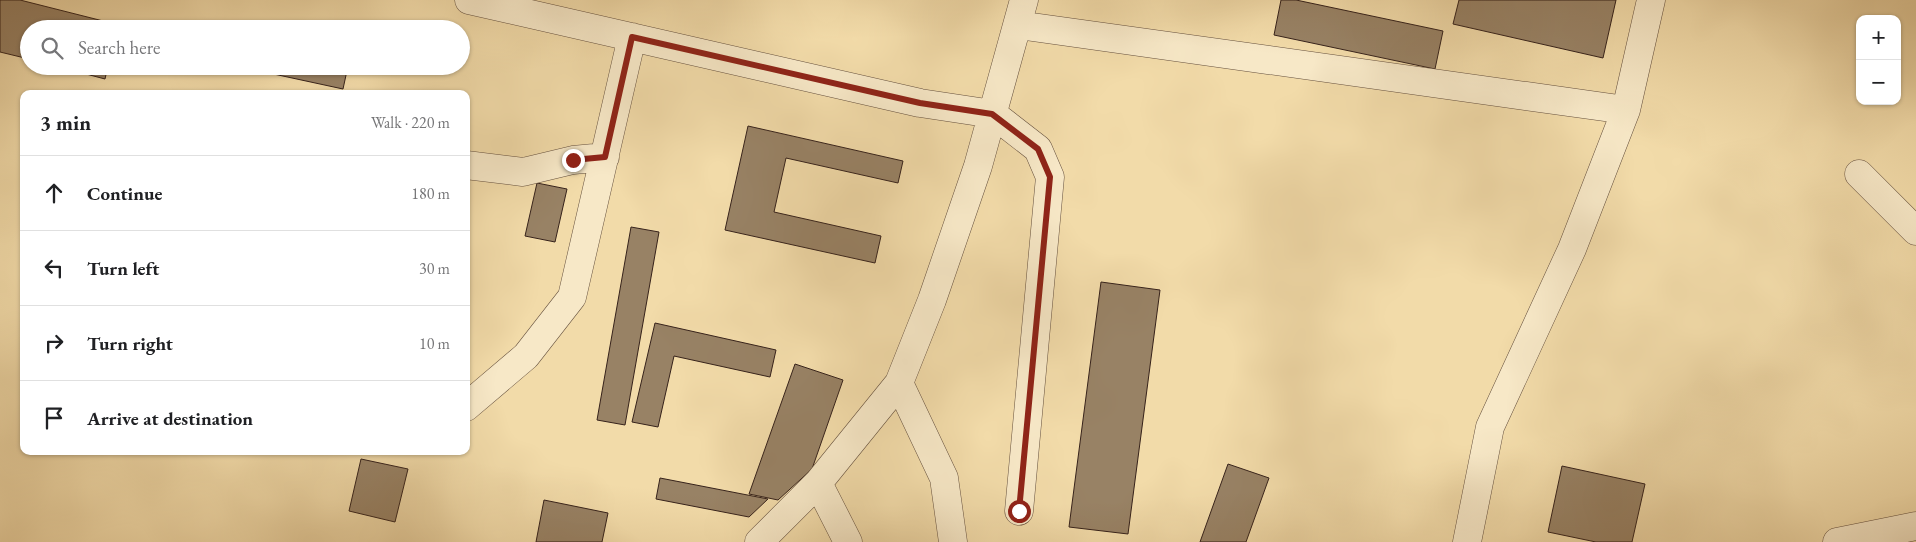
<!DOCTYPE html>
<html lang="en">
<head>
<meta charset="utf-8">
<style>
  body { margin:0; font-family:"EB Garamond",serif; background:#f2f2f2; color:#202124 }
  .controls { position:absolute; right:15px; top:15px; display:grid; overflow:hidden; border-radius:10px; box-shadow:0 1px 4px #0004 }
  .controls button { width:45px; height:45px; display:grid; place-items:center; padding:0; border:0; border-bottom:1px solid #e0e0e0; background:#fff; color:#202124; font:25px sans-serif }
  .stop { position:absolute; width:15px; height:15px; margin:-11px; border:4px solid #8f2418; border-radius:50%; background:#fff }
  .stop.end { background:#8f2418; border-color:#fff; box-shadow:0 1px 5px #0008 }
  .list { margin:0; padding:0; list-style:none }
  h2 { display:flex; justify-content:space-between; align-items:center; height:65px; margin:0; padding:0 20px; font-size:21px }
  h2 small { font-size:16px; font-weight:400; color:#757577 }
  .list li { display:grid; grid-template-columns:32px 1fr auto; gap:15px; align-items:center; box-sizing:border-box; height:75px; padding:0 20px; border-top:1px solid #e0e0e0 }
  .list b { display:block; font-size:19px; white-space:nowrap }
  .list em { font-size:16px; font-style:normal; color:#757577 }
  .icon { flex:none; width:28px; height:28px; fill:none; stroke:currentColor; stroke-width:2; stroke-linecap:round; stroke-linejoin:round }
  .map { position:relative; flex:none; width:1916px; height:542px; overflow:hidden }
  .search { position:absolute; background:#fff; box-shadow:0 1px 4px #0004; left:20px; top:20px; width:450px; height:55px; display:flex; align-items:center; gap:12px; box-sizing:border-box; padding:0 18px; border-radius:28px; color:#757577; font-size:19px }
  .panel { position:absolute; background:#fff; box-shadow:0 1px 4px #0004; left:20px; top:90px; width:450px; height:365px; border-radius:10px }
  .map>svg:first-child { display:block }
  .building { fill:#988265; stroke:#36221b }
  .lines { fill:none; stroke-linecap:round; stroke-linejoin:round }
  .minor-casing { stroke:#65503e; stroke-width:29 }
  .minor { stroke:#f7e8c7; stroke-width:28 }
  .route { stroke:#8f2418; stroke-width:6 }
</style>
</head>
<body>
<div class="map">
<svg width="1916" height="542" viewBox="0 0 1916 542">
  <rect width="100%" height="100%" fill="#f2dba9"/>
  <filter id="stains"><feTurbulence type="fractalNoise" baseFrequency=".004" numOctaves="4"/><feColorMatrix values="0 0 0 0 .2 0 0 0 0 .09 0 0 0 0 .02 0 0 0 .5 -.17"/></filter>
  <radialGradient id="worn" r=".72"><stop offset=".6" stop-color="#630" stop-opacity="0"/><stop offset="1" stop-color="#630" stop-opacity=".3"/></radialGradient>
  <!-- building -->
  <path class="building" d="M0,0H20L119,25L118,29H29V59L0,52Z
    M1281,0H1296L1443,31L1435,69L1274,35Z
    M1459,0H1616L1603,58L1453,24Z
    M280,21L316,29H278Z
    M56,66H108L105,79Z
    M270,66H348L343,89L269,73Z
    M748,126L903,161L898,183L786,158L774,212L881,236L875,263L725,230Z
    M537,183L567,189L555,242L525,236Z
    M631,227L659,232L625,425L597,420Z
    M1101,282L1160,290L1128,534L1069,527Z
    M655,323L776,350L770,377L674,356L658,427L632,422Z
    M795,364L843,380L812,469L778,500L749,494Z
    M361,459L408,469L395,522L349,511Z
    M1228,464L1269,478L1246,542H1200Z
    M1562,466L1645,484L1632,542H1596L1548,532Z
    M660,478L768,499L749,517L656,499Z
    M544,500L608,513L602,542H536Z"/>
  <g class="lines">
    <defs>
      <path id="minor" d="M469,0L920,103L993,114L1038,149L1050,177L1019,511
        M1018,25L1626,110
        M466,165L523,172L573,160L605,157
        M1859,174L1916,231
        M899,383L944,478L953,542
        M466,407L526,356L572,297L632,37
        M818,483L848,542
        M759,542L818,483L899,383L932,300L978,166L1024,0
        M1467,542L1490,427L1572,249L1626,110L1651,0
        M1837,542L1916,526"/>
    </defs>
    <!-- minor casing -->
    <use href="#minor" class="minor-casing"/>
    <!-- minor -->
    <use href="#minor" class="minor"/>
  </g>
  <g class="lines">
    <!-- route -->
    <path class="route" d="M573,160L605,157L632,37L920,103L992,114L1038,149L1050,177L1019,511"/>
  </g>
  <rect width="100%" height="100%" filter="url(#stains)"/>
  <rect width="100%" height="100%" fill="url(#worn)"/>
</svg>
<div class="controls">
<button>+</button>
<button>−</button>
</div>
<div class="stop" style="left:1019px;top:511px"></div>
<div class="stop end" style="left:573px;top:160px"></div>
<div class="search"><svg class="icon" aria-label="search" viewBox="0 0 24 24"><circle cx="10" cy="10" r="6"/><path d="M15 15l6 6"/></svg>Search here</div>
<section class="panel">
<h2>3 min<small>Walk · 220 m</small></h2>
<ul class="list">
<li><svg class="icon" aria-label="ahead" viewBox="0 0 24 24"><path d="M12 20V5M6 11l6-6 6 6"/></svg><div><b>Continue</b></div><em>180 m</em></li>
<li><svg class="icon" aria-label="left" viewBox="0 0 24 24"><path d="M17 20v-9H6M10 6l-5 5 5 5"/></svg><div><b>Turn left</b></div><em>30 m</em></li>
<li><svg class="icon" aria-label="right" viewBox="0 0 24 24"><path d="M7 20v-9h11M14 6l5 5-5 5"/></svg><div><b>Turn right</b></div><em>10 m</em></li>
<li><svg class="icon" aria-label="arrive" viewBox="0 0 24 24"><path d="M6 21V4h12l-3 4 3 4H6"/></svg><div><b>Arrive at destination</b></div></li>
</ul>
</section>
</div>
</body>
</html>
